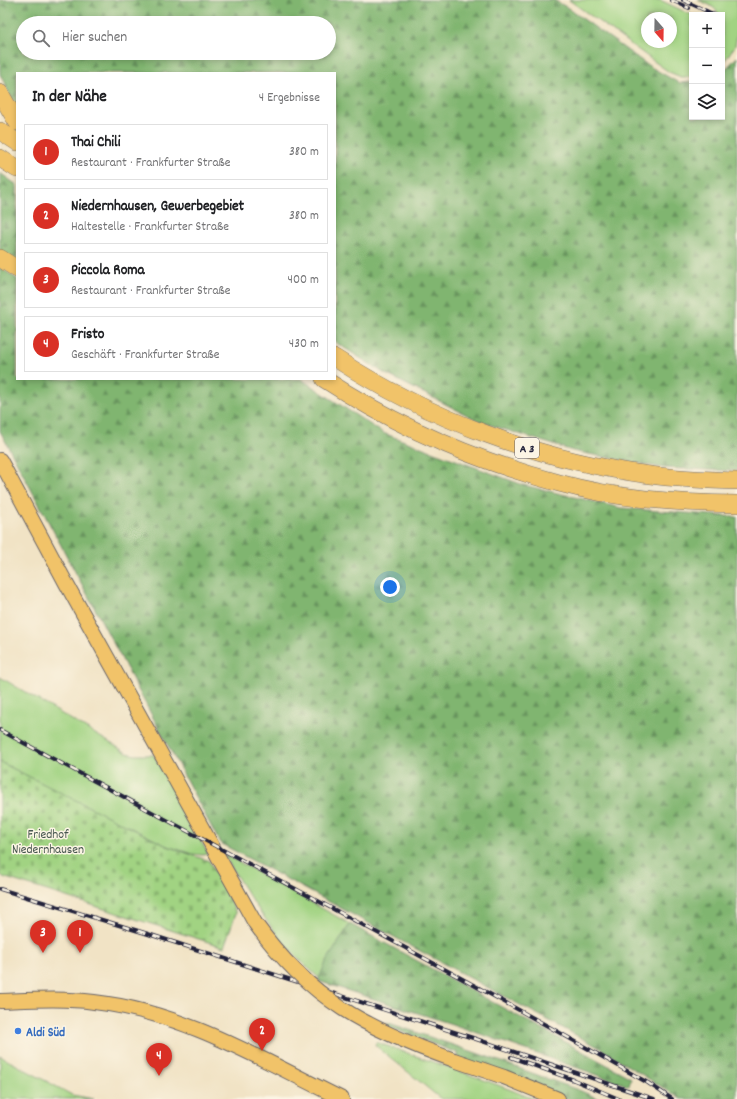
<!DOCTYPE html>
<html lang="de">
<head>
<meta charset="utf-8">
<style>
  body { margin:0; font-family:Dekko,sans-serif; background:#f2f2f2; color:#202124 }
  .controls { position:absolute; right:12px; top:12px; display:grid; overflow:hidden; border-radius:0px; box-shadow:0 2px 6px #0003 }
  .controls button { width:36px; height:36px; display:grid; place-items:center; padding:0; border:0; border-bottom:1px solid #e0e0e0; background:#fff; color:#202124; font:20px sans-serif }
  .compass { position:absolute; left:641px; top:12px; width:36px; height:36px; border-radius:50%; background:#fff; box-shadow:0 2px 6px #0003; rotate:160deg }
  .you { position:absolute; left:390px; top:587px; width:14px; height:14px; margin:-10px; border:3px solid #fff; border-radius:50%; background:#1a73e8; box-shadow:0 0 0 6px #1a73e833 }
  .badge { display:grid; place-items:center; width:26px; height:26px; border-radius:50%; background:#d93025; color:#fff; font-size:13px; font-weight:700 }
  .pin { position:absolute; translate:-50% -33px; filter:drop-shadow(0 1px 2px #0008) }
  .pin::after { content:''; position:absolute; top:21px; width:14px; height:12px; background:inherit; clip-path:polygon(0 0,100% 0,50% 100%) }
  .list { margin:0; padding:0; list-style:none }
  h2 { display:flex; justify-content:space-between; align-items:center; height:52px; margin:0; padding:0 16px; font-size:17px }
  h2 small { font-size:13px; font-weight:400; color:#757577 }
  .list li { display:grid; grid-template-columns:26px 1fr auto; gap:12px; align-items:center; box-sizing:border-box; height:56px; margin:0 8px 8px; padding:0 8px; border:1px solid #e0e0e0; border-radius:0px }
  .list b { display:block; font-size:15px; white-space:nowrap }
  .list p { margin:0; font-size:13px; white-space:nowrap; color:#757577 }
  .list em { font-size:13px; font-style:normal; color:#757577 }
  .icon { flex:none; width:22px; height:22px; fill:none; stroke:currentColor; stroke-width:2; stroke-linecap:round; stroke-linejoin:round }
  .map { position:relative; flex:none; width:737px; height:1099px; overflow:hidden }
  .search { position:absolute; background:#fff; box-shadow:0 2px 6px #0003; left:16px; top:16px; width:320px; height:44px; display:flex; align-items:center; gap:10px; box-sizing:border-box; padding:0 14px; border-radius:22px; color:#757577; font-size:15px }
  .panel { position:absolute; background:#fff; box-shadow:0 2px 6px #0003; left:16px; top:72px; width:320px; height:308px; border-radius:0px }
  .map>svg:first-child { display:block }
  .green { fill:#a1d382; stroke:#627a5e; fill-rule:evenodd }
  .forest { fill:url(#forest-firs); stroke:#516c56; fill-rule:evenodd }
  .cemetery { fill:url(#cemetery-stones); stroke:#627a5e }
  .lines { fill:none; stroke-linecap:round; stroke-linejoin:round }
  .major-casing { stroke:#6a666b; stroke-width:16 }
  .highway-casing { stroke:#6a666b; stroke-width:18 }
  .major { stroke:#f1c369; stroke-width:14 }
  .highway { stroke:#f1c369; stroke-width:17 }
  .rail-casing { stroke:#22223b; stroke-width:4 }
  .rail { stroke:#fcf5e5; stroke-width:2.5; stroke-dasharray:8; stroke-linecap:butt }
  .major-bridge-casing { stroke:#6a666b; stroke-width:16; stroke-linecap:butt }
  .major-bridge { stroke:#f1c369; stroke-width:14 }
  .shop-dot { fill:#3f7fe0; stroke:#fcf5e5; stroke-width:1.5 }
  .labels { text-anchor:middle; stroke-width:3; stroke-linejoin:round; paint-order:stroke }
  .shield { fill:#fcf5e5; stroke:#63616e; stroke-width:1 }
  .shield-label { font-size:12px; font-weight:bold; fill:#22223b }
  .park-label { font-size:13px; fill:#485750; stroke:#fcf5e5 }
  .shop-label { font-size:13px; font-weight:bold; fill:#366cbe; stroke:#fcf5e5; text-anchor:start }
</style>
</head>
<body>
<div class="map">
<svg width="737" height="1099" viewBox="0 0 737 1099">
  <defs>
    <pattern id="forest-firs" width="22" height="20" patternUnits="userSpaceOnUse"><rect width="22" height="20" fill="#80b570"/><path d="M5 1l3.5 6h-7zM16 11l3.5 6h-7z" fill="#68935d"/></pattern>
    <pattern id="cemetery-stones" width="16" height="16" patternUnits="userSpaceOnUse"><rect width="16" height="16" fill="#a1d382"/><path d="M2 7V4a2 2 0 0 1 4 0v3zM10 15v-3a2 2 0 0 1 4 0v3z" fill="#8ab571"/></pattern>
  </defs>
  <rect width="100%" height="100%" fill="#fcf5e5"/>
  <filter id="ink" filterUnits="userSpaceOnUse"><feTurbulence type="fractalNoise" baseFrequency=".025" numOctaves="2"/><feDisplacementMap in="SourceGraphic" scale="8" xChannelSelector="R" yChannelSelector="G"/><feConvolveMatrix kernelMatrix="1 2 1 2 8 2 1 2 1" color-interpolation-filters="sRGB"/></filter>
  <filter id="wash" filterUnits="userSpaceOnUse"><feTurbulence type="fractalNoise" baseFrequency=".012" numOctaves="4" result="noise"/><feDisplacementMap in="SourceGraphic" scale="16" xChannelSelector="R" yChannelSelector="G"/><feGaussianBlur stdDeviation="0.9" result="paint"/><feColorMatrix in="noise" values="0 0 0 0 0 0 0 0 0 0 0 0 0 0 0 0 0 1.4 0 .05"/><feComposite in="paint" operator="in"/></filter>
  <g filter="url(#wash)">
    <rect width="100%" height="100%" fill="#f1e3c5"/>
    <!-- green -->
    <path class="green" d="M569,0H660L692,15V77H681L669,72ZM647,18H671V42H647Z
      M698,0H737V35L735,46L722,64V15H719C715,6 707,4 698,0Z
      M0,677L127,753L135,755H154L208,854L202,855L192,854L167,846L81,804L0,762Z
      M223,853L350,924L319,978C279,943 250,900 223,853Z
      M376,1042C429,1061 482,1078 534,1099H441L375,1045Z
      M0,1056L72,1095L94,1099H0Z"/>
    <!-- forest -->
    <path class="forest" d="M0,0H554L568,8L649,66L679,83L692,82V117H722V73L737,57V471L663,468L573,451L481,422L384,373L335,342V73H17V105L10,95L0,74ZM23,23H329V53H23Z
      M0,173L17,185V263L0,252Z
      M0,267L17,279V379H301L383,433L523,485L621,508L737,517V1099H681L598,1047L220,843L0,431Z
      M350,924L631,1078L629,1086L452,1024L318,981L326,962Z
      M386,1022L491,1058L581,1091L599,1099H558L460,1062L457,1053L389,1027Z"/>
    <!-- cemetery -->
    <path class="cemetery" d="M0,762L167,846L209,861L230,900L236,913L224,947L0,876Z"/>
  </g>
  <g filter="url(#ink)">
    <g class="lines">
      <defs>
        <path id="major" d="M0,460L67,585L255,923
          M0,1001C31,1000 63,998 94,1002C184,1012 262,1060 342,1099
          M454,1060L504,1077L558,1099"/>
        <path id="highway" d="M0,93L17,122
          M0,131L17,142
          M0,158L17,169
          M0,258L17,269
          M335,358C429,419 538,460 650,475C679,479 708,480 737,481
          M324,379C396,426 476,461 559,483C617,499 677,503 737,504"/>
      </defs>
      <!-- major casing -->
      <use href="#major" class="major-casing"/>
      <!-- highway casing -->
      <use href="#highway" class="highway-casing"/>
      <!-- major -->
      <use href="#major" class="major"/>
      <!-- highway -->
      <use href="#highway" class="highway"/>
      <defs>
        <path id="rail" d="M671,0L689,8
          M683,0L715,15
          M0,730C216,848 435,960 648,1083L672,1099
          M0,889L145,933L473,1038L654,1099
          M511,1057L574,1080L619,1099"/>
      </defs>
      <!-- rail casing -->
      <use href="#rail" class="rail-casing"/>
      <!-- rail -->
      <use href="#rail" class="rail"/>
      <defs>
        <path id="major-bridge" d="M255,923C310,1000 367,1029 454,1060"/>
      </defs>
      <!-- major-bridge casing -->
      <use href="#major-bridge" class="major-bridge-casing"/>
      <!-- major-bridge -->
      <use href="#major-bridge" class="major-bridge"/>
    </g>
  </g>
  <!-- markers -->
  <circle class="shop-dot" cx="18" cy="1031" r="4"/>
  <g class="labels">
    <!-- shield labels -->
    <rect class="shield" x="515" y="438" width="24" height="20" rx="3"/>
    <g class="shield-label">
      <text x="527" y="452">A 3</text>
    </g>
    <!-- park labels -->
    <g class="park-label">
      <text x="48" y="838">Friedhof<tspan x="48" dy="15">Niedernhausen</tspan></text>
    </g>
    <!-- shop labels -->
    <g class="shop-label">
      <text x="26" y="1036">Aldi Süd</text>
    </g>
  </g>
</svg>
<div class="controls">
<button>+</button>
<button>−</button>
<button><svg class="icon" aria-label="layers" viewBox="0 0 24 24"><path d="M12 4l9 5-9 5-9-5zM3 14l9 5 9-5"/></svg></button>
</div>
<svg class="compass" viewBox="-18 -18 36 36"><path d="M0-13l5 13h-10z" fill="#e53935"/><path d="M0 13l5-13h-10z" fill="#757577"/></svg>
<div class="you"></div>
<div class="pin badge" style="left:80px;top:953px">1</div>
<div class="pin badge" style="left:262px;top:1051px">2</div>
<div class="pin badge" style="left:43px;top:953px">3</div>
<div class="pin badge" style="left:159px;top:1076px">4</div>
<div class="search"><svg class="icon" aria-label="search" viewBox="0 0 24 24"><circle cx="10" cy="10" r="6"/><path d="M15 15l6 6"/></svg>Hier suchen</div>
<section class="panel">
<h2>In der Nähe<small>4 Ergebnisse</small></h2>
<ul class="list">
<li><span class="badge">1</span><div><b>Thai Chili</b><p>Restaurant · Frankfurter Straße</p></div><em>380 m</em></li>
<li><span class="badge">2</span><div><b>Niedernhausen, Gewerbegebiet</b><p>Haltestelle · Frankfurter Straße</p></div><em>380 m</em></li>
<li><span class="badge">3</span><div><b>Piccola Roma</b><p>Restaurant · Frankfurter Straße</p></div><em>400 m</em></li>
<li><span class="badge">4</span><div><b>Fristo</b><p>Geschäft · Frankfurter Straße</p></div><em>430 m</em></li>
</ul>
</section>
</div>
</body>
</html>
